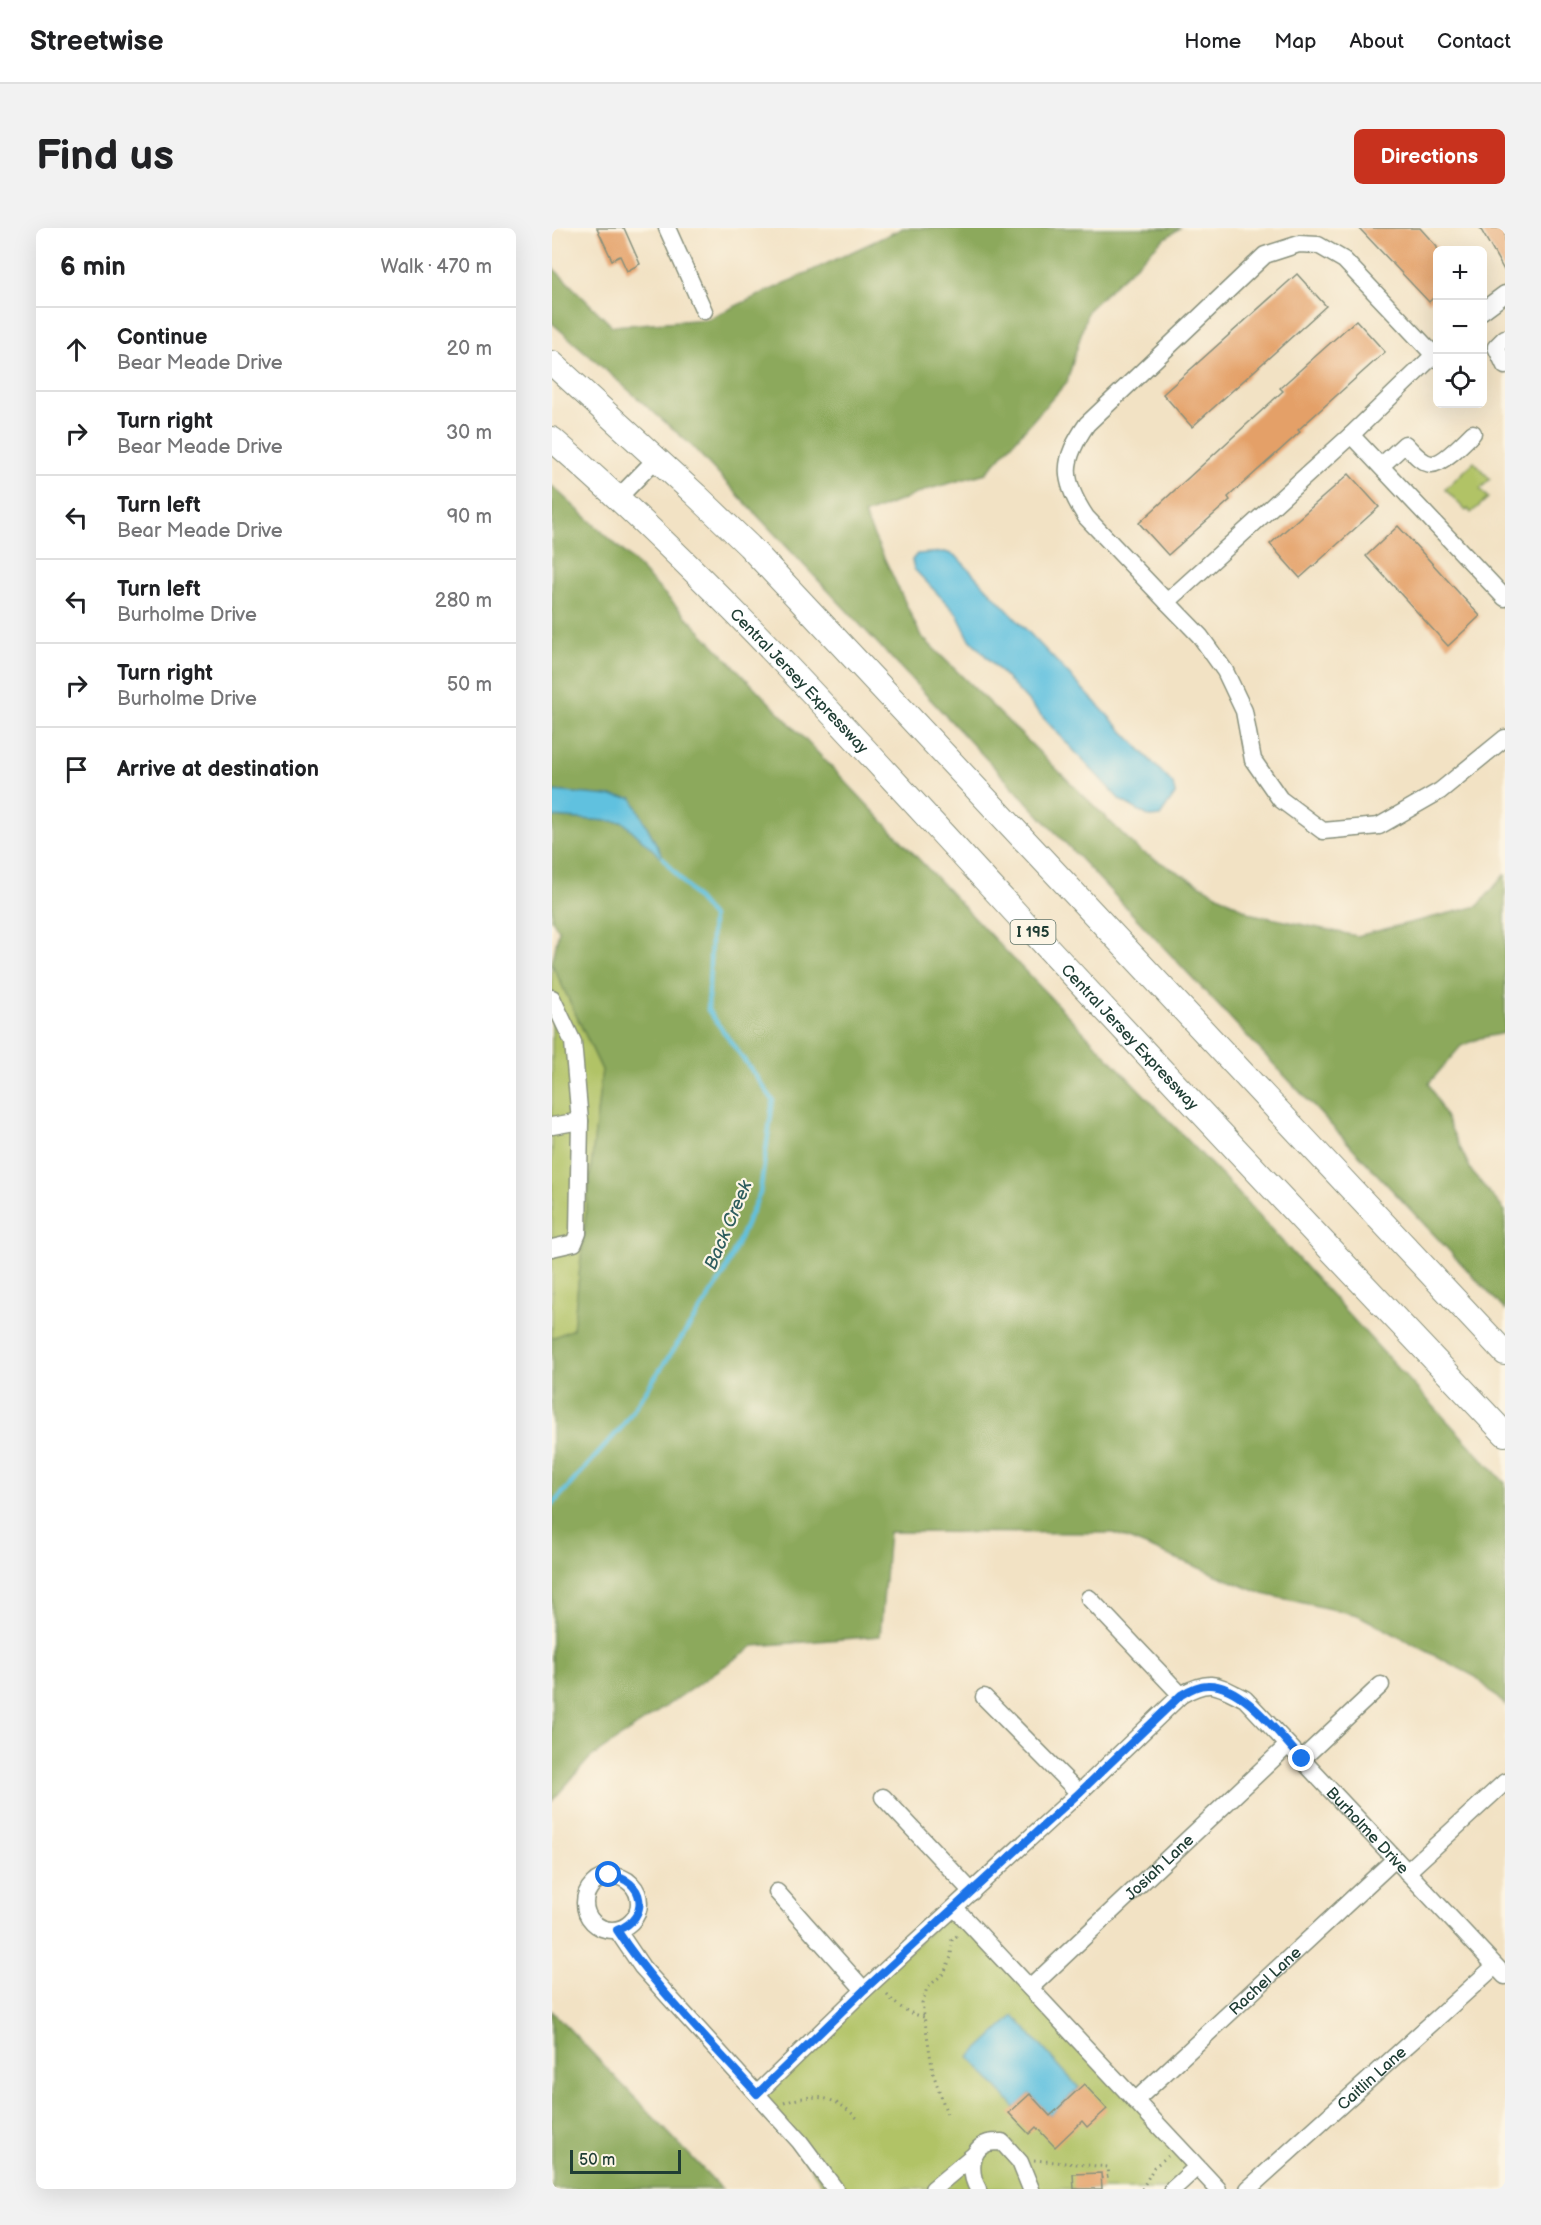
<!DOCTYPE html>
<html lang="en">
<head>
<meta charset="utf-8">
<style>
  body { margin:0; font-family:"Balsamiq Sans",sans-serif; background:#f2f2f2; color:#202124 }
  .controls { position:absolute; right:18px; top:18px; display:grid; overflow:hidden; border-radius:9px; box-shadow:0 6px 24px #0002 }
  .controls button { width:54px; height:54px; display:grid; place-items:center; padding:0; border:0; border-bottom:2px solid #e0e0e0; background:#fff; color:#202124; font:30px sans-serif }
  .scale { position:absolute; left:18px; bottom:15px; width:111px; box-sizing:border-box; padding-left:6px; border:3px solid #1f3d34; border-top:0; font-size:16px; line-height:21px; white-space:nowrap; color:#1f3d34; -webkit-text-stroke:4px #fcf5e5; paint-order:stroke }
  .stop { position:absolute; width:18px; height:18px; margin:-14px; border:4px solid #1a73e8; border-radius:50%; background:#fff }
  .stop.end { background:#1a73e8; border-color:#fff; box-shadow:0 2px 6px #0008 }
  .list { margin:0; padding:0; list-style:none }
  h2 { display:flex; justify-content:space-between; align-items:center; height:78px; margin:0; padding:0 24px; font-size:26px }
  h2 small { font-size:20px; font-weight:400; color:#757577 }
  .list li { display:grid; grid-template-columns:39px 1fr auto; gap:18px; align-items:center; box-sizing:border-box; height:84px; padding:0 24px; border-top:2px solid #e0e0e0 }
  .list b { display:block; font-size:22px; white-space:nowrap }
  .list p { margin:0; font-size:20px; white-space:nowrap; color:#757577 }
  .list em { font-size:20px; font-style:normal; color:#757577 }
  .icon { flex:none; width:33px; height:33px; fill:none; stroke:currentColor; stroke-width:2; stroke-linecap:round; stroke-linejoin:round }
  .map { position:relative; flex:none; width:953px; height:1961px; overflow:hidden; border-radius:9px }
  header { display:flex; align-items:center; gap:36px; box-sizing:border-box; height:84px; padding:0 30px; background:#fff; border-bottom:2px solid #e0e0e0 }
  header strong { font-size:28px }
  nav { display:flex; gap:33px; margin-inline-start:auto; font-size:21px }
  .intro { display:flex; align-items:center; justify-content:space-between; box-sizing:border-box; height:144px; padding:0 36px }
  h1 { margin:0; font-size:42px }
  .button { padding:15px 27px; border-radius:9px; background:#c8321e; color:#fff; font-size:21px; font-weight:700 }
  main { display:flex; gap:36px; padding:0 36px }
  aside { flex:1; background:#fff; border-radius:9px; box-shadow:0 6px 24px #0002 }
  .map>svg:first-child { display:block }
  .green { fill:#b1c366; stroke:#68804d; stroke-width:1.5 }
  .forest { fill:#8ca95b; stroke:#567348; stroke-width:1.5 }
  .water { fill:#60c1df; stroke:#407f8a; stroke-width:1.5 }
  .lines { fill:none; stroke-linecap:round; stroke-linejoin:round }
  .stream { stroke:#60c1df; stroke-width:4.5 }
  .building { fill:#e4a068 }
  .minor-casing { stroke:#88907c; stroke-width:19 }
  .highway-casing { stroke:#88907c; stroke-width:26 }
  .path { stroke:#88907c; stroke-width:3; stroke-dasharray:1.5 4.5; stroke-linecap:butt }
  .minor { stroke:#fff; stroke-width:16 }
  .highway { stroke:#fff; stroke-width:24 }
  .route { stroke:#1a73e8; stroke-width:8 }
  .labels { text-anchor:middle; stroke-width:4.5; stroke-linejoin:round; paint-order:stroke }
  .shield { fill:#fcf5e5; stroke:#617469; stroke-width:1.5 }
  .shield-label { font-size:15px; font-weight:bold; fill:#1f3d34 }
  .street-label { font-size:16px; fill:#1f3d34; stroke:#fcf5e5 }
  .water-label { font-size:18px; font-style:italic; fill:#2f5e5f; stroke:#fcf5e5 }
</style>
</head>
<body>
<header>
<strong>Streetwise</strong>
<nav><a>Home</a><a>Map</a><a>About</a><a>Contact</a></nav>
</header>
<div class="intro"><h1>Find us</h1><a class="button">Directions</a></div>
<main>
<aside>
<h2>6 min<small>Walk · 470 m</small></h2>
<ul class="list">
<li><svg class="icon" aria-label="ahead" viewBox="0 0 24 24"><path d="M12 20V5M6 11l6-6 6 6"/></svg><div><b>Continue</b><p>Bear Meade Drive</p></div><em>20 m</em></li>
<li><svg class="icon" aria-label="right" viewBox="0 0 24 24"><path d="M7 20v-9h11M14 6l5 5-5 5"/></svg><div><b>Turn right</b><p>Bear Meade Drive</p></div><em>30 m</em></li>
<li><svg class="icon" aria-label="left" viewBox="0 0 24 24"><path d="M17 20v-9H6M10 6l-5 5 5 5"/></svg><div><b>Turn left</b><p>Bear Meade Drive</p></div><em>90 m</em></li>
<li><svg class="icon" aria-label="left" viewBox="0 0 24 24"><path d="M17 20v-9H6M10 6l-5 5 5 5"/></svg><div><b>Turn left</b><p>Burholme Drive</p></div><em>280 m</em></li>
<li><svg class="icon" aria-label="right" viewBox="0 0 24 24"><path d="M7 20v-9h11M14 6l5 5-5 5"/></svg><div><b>Turn right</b><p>Burholme Drive</p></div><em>50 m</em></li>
<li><svg class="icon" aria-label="arrive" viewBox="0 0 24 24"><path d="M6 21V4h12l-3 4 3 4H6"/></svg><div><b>Arrive at destination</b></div></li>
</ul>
</aside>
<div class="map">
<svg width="953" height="1961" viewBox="0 0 953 1961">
  <rect width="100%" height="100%" fill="#fcf5e5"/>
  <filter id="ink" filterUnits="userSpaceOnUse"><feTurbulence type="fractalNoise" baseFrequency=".0167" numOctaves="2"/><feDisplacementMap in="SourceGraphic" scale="12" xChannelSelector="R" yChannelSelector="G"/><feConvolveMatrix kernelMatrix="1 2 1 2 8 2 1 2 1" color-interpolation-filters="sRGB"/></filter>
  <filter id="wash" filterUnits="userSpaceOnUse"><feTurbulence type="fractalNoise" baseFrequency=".008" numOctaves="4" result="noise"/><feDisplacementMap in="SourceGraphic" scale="24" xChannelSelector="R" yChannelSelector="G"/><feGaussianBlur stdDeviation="1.35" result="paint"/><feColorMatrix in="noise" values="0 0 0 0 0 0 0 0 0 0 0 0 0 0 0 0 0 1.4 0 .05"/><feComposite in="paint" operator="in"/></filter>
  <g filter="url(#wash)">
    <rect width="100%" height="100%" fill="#f2e2c4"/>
    <!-- green -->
    <path class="green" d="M922,234L938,251L928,261L936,270L919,285L916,281L914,283L893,261Z
      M0,736L50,842L21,1102L0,1110Z
      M403,1680L645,1939L621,1961H274L205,1866Z"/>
    <!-- forest -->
    <path class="forest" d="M351,0H628L608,14L536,82L515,154L434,245L377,261L312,287L369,408L588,623L700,686L805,708L926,678L953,646V805L928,810L909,818L877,855L920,944L953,983V1082L139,217L0,95V39L60,98L156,91Z
      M0,258L72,324L292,552L447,716L677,955L831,1124L953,1255V1477L924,1449L806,1387L711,1366L562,1305L337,1304L328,1408L202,1418L38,1530L0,1573V1110L21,1101L50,842L0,736L7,702L0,692V589L71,594L112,631L80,570L0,563Z
      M0,1783L170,1961H0Z"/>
    <!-- water -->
    <path class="water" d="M393,324L404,328L621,556L623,566L608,588L598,589L568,572L417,410L405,386L362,341L360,332L365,326Z
      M0,563L80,570L113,633L71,594L0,589Z
      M462,1788L527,1860L498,1888L478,1866L463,1880L418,1829Z"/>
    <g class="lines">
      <!-- stream -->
      <path class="stream" d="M0,1277L69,1200L171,1048L208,965L221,872L156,782L160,689L111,630"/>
    </g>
    <g id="blocks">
      <!-- building -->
      <path class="building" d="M45,0H72L88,36L75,43L68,28L60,32Z
        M807,0H868L885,19V66L877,74Z
        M928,0H953V44Z
        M745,46L774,78L640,199L611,166Z
        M804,92L833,124L746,202L748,204L676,269L678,272L616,327L587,295L731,163L728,160Z
        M797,246L827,279L748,350L718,316Z
        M846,298L928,388L896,418L814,328Z
        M532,1856L555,1881L535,1899L530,1893L503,1919L484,1899L477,1906L457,1885L478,1866L498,1888Z
        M549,1945L550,1961H522L521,1946Z"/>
    </g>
  </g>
  <g filter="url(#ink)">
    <use href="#blocks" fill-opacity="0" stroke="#88907c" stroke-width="1.5"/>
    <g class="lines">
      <defs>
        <g id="minor">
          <path d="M115,0L152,83"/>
          <path d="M930,83L953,66"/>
          <path d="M953,110L944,119L953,138"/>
          <path d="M885,123L882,127L799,207L615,374L534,289C509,251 510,232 535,196L713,27L747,16L766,17L792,32L882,127L885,131"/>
          <path d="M799,207L953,370"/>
          <path d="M829,238L853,216C860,223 869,235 879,236C890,237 913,213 921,205"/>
          <path d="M67,269L105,230"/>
          <path d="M615,374L648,408L673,443L692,483L701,532L728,571L771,603L827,598L888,563L953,510"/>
          <path d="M0,770L21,814L28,893L26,1005L22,1015L0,1020"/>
          <path d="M0,898L28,893"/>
          <path d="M537,1370L629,1467"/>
          <path d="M432,1469L527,1565"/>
          <path d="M750,1531L829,1457"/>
          <path d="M331,1569L420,1664"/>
          <path d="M855,1644L953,1554"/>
          <circle cx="60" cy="1675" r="27"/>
          <path d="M225,1664L312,1762"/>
          <path d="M403,1680L666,1961"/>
          <path d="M65,1702L90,1739L248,1914L283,1961"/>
          <path id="s1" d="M478,1760L736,1517"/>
          <path id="s2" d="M205,1866L312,1762L527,1565L629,1467C659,1450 665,1457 693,1471L953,1748"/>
          <path id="s3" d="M583,1873L843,1631"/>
          <path d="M381,1961L423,1926"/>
          <path d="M426,1961C418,1947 416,1922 436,1915C440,1914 446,1914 450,1914L468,1934L479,1961"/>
          <path d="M621,1961L645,1939"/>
          <path id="s4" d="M696,1961L943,1738"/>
        </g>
        <g id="highway">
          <path d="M0,135L144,267L197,318L953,1125"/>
          <path id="s5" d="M0,211C166,355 311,520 460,681C623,858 788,1032 953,1206"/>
        </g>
      </defs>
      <!-- minor casing -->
      <use href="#minor" class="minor-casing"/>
      <!-- highway casing -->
      <use href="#highway" class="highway-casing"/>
      <!-- path -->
      <path class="path" d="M335,1767C346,1779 356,1785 372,1789
        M232,1875C263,1864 283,1868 307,1892
        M395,1886L381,1845L370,1775L375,1760L392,1745L399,1729L400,1712L407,1706
        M482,1932L556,1939L557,1948L550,1950
        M590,1961L602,1939L616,1928"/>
      <!-- minor -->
      <use href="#minor" class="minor"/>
      <!-- highway -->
      <use href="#highway" class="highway"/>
    </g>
  </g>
  <g class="lines" filter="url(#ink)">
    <!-- route -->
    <path class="route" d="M57,1647C93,1651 99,1690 65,1702C104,1762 157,1812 205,1866L312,1762L527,1565L629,1467C637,1462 646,1457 655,1457C690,1455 727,1507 750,1531"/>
  </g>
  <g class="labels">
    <!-- shield labels -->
    <rect class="shield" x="458.5" y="692" width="45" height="24" rx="4.5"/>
    <g class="shield-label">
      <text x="481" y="709">I 195</text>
    </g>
    <!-- street labels -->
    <g class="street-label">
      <text dy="6" stroke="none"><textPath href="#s5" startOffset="346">Central Jersey Expressway</textPath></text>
      <text dy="6" stroke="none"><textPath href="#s5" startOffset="832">Central Jersey Expressway</textPath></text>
      <text dy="6" stroke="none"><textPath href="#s2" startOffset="831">Burholme Drive</textPath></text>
      <text dy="6" stroke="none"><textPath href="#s1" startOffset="177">Josiah Lane</textPath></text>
      <text dy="6" stroke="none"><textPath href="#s3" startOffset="177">Rachel Lane</textPath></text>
      <text dy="6" stroke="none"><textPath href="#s4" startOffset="166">Caitlin Lane</textPath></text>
    </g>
    <!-- water labels -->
    <g class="water-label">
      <text transform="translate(176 997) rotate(-67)" y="6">Back Creek</text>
    </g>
  </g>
</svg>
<div class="controls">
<button>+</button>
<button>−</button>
<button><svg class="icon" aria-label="locate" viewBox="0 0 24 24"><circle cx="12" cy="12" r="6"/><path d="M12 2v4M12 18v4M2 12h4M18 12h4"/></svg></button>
</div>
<div class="scale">50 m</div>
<div class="stop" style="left:57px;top:1647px"></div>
<div class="stop end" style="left:750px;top:1531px"></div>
</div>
</main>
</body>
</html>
